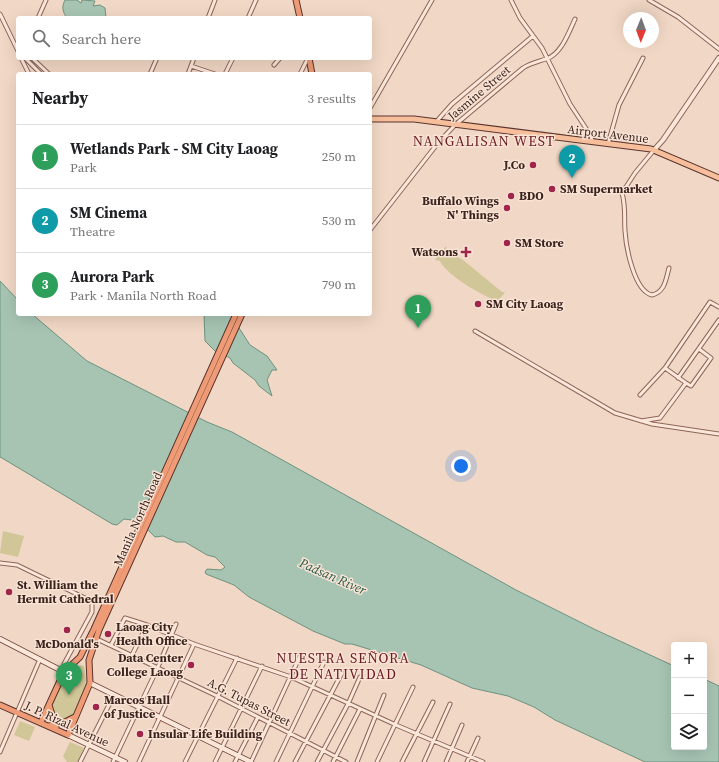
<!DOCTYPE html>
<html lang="en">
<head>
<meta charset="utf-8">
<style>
  body { margin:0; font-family:"Source Serif 4",serif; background:#f2f2f2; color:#202124 }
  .controls { position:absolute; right:12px; bottom:12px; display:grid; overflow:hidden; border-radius:4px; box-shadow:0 4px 16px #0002 }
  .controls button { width:36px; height:36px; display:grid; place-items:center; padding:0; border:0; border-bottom:1px solid #e0e0e0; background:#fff; color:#202124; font:20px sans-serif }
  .compass { position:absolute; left:623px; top:12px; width:36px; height:36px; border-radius:50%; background:#fff; box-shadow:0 4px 16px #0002; rotate:181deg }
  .you { position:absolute; left:461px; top:466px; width:14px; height:14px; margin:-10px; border:3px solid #fff; border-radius:50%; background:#1a73e8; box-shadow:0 0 0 6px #1a73e833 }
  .badge { display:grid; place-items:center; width:26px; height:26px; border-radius:50%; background:#1a73e8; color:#fff; font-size:13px; font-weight:700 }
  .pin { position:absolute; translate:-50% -33px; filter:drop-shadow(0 1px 2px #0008) }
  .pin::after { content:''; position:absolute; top:21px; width:14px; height:12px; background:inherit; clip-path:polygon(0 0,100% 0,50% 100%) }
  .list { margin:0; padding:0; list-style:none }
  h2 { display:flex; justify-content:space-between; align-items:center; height:52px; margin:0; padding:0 16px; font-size:17px }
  h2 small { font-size:13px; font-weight:400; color:#757577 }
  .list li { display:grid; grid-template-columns:26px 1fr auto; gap:12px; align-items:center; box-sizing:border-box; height:64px; padding:0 16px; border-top:1px solid #e0e0e0 }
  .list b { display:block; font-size:15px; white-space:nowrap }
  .list p { margin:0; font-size:13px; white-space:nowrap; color:#757577 }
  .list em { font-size:13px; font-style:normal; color:#757577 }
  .icon { flex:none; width:22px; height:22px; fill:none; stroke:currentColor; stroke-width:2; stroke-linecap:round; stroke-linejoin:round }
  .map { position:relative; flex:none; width:719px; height:762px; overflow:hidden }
  .search { position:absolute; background:#fff; box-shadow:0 4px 16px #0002; left:16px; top:16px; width:356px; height:44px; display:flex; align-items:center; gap:10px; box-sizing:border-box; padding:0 14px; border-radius:4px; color:#757577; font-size:15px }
  .panel { position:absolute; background:#fff; box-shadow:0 4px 16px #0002; left:16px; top:72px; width:356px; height:244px; border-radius:4px }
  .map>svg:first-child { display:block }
  .green { fill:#d0c697 }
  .water { fill:#a7c4b3; stroke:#6c937e }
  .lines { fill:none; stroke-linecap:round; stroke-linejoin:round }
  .minor-casing { stroke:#8d6659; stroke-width:5 }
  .tertiary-casing { stroke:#8d6659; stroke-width:6 }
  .secondary-casing { stroke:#6f473c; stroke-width:6 }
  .primary-casing { stroke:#5b352e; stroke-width:7 }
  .trunk-casing { stroke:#5b352e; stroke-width:7 }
  .minor { stroke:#fbe7d9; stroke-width:3 }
  .tertiary { stroke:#fbe7d9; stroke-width:4 }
  .secondary { stroke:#fbe7d9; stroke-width:4.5 }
  .primary { stroke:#f6be9b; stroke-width:5 }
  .trunk { stroke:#ee9b76; stroke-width:5 }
  .poi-dot { fill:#a0254a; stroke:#f8e3d5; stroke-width:1.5 }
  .labels { text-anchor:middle; stroke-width:3; stroke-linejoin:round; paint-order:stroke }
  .street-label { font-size:12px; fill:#3c241e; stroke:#f8e3d5 }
  .poi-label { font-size:12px; font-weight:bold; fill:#3c241e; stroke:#f8e3d5; text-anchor:start }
  .water-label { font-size:13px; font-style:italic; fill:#2c5d4c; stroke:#f8e3d5 }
  .quarter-label { font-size:14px; letter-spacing:1px; fill:#6c1b22; stroke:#f8e3d5 }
</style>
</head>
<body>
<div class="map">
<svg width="719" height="762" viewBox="0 0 719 762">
  <rect width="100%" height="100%" fill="#f1d7c5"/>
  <!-- green -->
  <path class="green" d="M446,246L447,251L463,260L502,292H505L495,305V300C479,294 447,275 440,261L435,260Z
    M3,531L24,536L18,557L0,553Z
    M80,665L84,666L87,687L75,715L64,719L54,712L52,702L64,677Z
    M20,721L35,727L29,741L14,735Z
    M70,742L84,748L78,762H67L63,756Z"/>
  <!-- water -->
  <path class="water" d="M65,0H77L81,3L82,0L95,1L93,6L100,5L105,8L106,18L66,17C62,10 62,6 65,0Z
    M0,281L18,300V314H32L87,361L207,422L232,432L516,590L596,630L674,666V747H704V679L719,686V762H645L555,720L534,707L508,696L472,688L421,665L352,644H345L313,631L249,597L234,585L206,574L205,572L207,569L221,570L225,567L215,557L207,555L185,542H176L163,536L155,537L139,521L124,519L117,525L112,524L2,458L0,457Z
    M204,314H230L250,345L267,356L277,370H272L267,380L272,396L259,386L255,380L233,363L230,358L215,351L205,341Z"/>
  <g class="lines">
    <defs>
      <path id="minor" d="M511,0L520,18L542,48L570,104L591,136L592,141
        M649,0L678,17L719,49
        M0,14L18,51
        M38,18L46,0
        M208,18L215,0
        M248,18L256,0
        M21,58L29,74
        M25,58L41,74
        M32,58L49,74
        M274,65L280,58
        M191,66L215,74
        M150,74L157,58
        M188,74L194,58
        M225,74L233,58
        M300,74L308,58
        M370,108L432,0
        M436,122L452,104L533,36
        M608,144L619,105L643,58
        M654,150L635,173L622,193C626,207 624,218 625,231C626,247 634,291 652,295C665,292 666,279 669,268
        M370,230L438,143L455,125L523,68C531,63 537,62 546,59C561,55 569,32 575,19
        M475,331L615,413L652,424L719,434
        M665,368L686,383
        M678,378L719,320
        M640,395L665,368L710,302L719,307
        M641,421L660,418L686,383L691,386L711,358L699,349
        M0,563L17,565L87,599L92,603V612L64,664V672
        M99,640L217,696L346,762
        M111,645L125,618L147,625
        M132,655L147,625L194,644L291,677L396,725L483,762
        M0,752L40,659
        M80,762L114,695
        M113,762L158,667L176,624
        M139,762L194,644
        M185,762L237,658
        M215,762L262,666
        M235,762L258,717
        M251,762L300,656
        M276,762L324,662
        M295,762L342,673
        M317,762L348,704L360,677
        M333,762L360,709
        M357,762L384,695
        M377,762L413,687
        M402,762L433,702
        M424,762L450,704
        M446,762L462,725
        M467,762L478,738"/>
      <path id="tertiary" d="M654,150L663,140L719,58"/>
      <path id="secondary" d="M0,639L64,672
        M90,683L251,762
        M68,735L125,762"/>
      <path id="primary" d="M370,119H414L651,149L719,178"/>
      <path id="trunk" d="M296,0L300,18
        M309,58L312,74
        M0,705L68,735L90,683L89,660L99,630L242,314
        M49,705L56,727
        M41,722L64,672L80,657L94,629L236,314
        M49,726L65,722L75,717"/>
    </defs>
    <!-- minor casing -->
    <use href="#minor" class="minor-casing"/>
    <!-- tertiary casing -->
    <use href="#tertiary" class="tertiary-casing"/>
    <!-- secondary casing -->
    <use href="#secondary" class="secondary-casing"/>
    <!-- primary casing -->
    <use href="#primary" class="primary-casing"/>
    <!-- trunk casing -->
    <use href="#trunk" class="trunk-casing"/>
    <!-- minor -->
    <use href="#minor" class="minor"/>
    <!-- tertiary -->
    <use href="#tertiary" class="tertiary"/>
    <!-- secondary -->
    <use href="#secondary" class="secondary"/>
    <!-- primary -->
    <use href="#primary" class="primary"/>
    <!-- trunk -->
    <use href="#trunk" class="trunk"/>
  </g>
  <!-- markers -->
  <g class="poi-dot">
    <circle cx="533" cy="165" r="4"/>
    <circle cx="552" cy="189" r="4"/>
    <circle cx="511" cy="196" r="4"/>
    <circle cx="507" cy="208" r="4"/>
    <circle cx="507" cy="243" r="4"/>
    <path d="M464 246h4v4h4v4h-4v4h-4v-4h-4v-4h4z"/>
    <circle cx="478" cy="304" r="4"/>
    <circle cx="9" cy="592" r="4"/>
    <circle cx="67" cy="630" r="4"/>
    <circle cx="108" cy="634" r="4"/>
    <circle cx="191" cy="665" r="4"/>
    <circle cx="96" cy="707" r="4"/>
    <circle cx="140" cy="734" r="4"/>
  </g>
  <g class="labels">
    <!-- street labels -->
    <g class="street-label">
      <text transform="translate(479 93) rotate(-40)" y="4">Jasmine Street</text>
      <text transform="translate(608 134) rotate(7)" y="4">Airport Avenue</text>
      <text transform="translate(138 519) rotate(-66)" y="4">Manila North Road</text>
      <text transform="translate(249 702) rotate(27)" y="4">A.G. Tupas Street</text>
      <text transform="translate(67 724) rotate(25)" y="4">J. P. Rizal Avenue</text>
    </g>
    <!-- poi labels -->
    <g class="poi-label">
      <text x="525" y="169" text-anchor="end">J.Co</text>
      <text x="560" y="193">SM Supermarket</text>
      <text x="519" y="200">BDO</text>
      <text x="499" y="205" text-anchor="end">Buffalo Wings<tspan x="499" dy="14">N' Things</tspan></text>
      <text x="515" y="247">SM Store</text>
      <text x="458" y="256" text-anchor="end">Watsons</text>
      <text x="486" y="308">SM City Laoag</text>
      <text x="17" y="589">St. William the<tspan x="17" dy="14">Hermit Cathedral</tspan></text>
      <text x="116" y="631">Laoag City<tspan x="116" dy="14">Health Office</tspan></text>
      <text x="67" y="648" text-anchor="middle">McDonald's</text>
      <text x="183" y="662" text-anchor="end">Data Center<tspan x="183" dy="14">College Laoag</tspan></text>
      <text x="104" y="704">Marcos Hall<tspan x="104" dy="14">of Justice</tspan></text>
      <text x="148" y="738">Insular Life Building</text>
    </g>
    <!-- water labels -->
    <g class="water-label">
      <text transform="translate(333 576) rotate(24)" y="5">Padsan River</text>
    </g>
    <!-- quarter labels -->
    <g class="quarter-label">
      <text x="484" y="146">NANGALISAN WEST</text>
      <text x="343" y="663">NUESTRA SEÑORA<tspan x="343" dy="16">DE NATIVIDAD</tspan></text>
    </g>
  </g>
</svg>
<div class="controls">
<button>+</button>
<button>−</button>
<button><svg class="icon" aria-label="layers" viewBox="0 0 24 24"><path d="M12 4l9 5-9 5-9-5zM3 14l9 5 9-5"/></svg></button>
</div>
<svg class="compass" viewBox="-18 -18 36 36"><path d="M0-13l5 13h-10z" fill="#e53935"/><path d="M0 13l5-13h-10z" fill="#757577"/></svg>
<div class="you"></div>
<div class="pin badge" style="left:418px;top:328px;background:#2e9e5b">1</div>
<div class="pin badge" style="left:572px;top:178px;background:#0f9aa8">2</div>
<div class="pin badge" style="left:69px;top:695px;background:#2e9e5b">3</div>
<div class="search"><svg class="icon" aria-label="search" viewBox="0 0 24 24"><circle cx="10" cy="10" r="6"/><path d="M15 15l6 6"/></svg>Search here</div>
<section class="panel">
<h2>Nearby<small>3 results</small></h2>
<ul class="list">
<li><span class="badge" style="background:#2e9e5b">1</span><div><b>Wetlands Park - SM City Laoag</b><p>Park</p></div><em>250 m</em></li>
<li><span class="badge" style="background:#0f9aa8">2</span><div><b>SM Cinema</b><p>Theatre</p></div><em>530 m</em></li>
<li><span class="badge" style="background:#2e9e5b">3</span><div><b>Aurora Park</b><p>Park · Manila North Road</p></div><em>790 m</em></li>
</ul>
</section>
</div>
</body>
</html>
